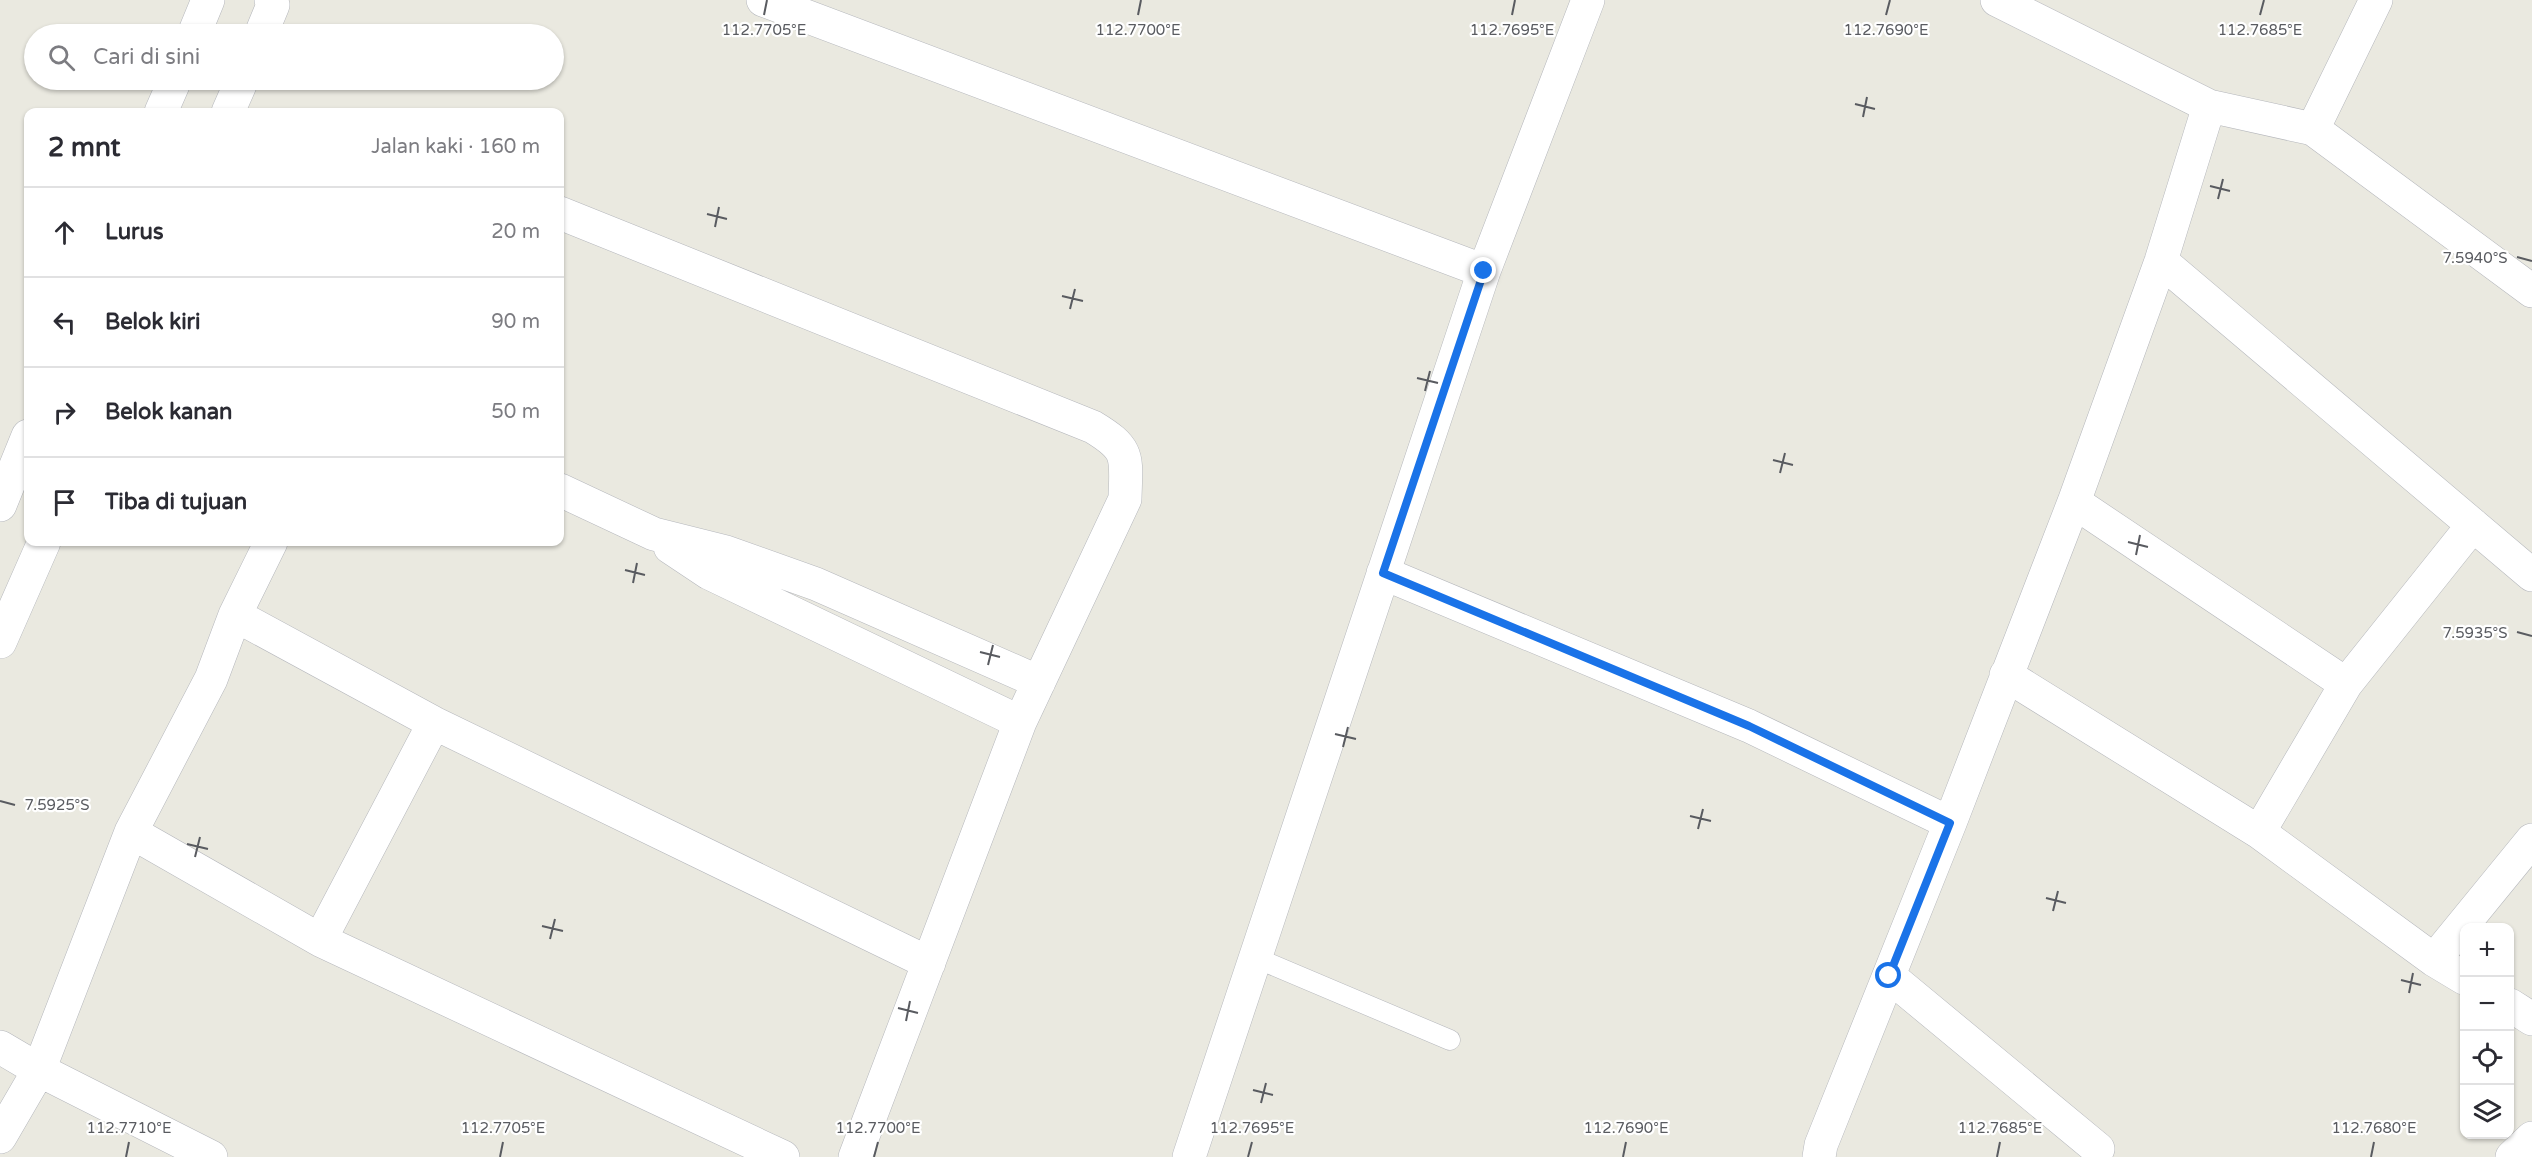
<!DOCTYPE html>
<html lang="id">
<head>
<meta charset="utf-8">
<style>
  body { margin:0; font-family:"Varela Round",sans-serif; background:#f2f2f3; color:#2b2b33 }
  .controls { position:absolute; right:18px; bottom:18px; display:grid; overflow:hidden; border-radius:12px; box-shadow:0 2px 4px #0004 }
  .controls button { width:54px; height:54px; display:grid; place-items:center; padding:0; border:0; border-bottom:2px solid #e1e1e2; background:#fff; color:#2b2b33; font:30px sans-serif }
  .stop { position:absolute; width:18px; height:18px; margin:-14px; border:4px solid #1a73e8; border-radius:50%; background:#fff }
  .stop.end { background:#1a73e8; border-color:#fff; box-shadow:0 2px 6px #0008 }
  .list { margin:0; padding:0; list-style:none }
  h2 { display:flex; justify-content:space-between; align-items:center; height:78px; margin:0; padding:0 24px; font-size:26px }
  h2 small { font-size:20px; font-weight:400; color:#7c7c81 }
  .list li { display:grid; grid-template-columns:39px 1fr auto; gap:18px; align-items:center; box-sizing:border-box; height:90px; padding:0 24px; border-top:2px solid #e1e1e2 }
  .list b { display:block; font-size:22px; white-space:nowrap }
  .list em { font-size:20px; font-style:normal; color:#7c7c81 }
  .icon { flex:none; width:33px; height:33px; fill:none; stroke:currentColor; stroke-width:2; stroke-linecap:round; stroke-linejoin:round }
  .map { position:relative; flex:none; width:2532px; height:1157px; overflow:hidden }
  .search { position:absolute; background:#fff; box-shadow:0 2px 4px #0004; left:24px; top:24px; width:540px; height:66px; display:flex; align-items:center; gap:15px; box-sizing:border-box; padding:0 21px; border-radius:33px; color:#7c7c81; font-size:22px }
  .panel { position:absolute; background:#fff; box-shadow:0 2px 4px #0004; left:24px; top:108px; width:540px; height:438px; border-radius:12px }
  .map>svg:first-child { display:block }
  .lines { fill:none; stroke-linecap:round; stroke-linejoin:round }
  .lane-casing { stroke:#b5b7bc; stroke-width:21 }
  .street-casing { stroke:#b5b7bc; stroke-width:34 }
  .lane { stroke:#fff; stroke-width:20 }
  .street { stroke:#fff; stroke-width:33 }
  .route { stroke:#1a73e8; stroke-width:8 }
  .ticks { fill:none; stroke:#595b60; stroke-width:2 }
  .ticks-label { font-size:15px; text-anchor:middle; fill:#595b60; stroke:#fff; stroke-width:4.5; stroke-linejoin:round; paint-order:stroke }
</style>
</head>
<body>
<div class="map">
<svg width="2532" height="1157" viewBox="0 0 2532 1157">
  <rect width="100%" height="100%" fill="#eae9e0"/>
  <g class="lines">
    <defs>
      <path id="lane" d="M1256,958L1450,1040"/>
      <path id="street" d="M763,0L1484,271
        M1997,0L2209,106L2313,129L2532,291
        M194,34L208,0
        M261,34L273,5L271,0
        M161,112L175,80
        M228,112L242,80
        M2313,129L2376,0
        M560,213L1093,427C1131,450 1126,457 1125,499L1020,722L855,1157
        M2161,261L2532,575
        M560,490L654,534L726,552L816,584L1039,682
        M2074,502L2346,684
        M0,505L28,436
        M670,547L709,573L1020,722
        M1383,573L1749,726L1950,823
        M235,615L434,723L929,963
        M0,642L44,542
        M2006,675L2259,832L2434,960L2464,978
        M131,832L320,940L783,1157
        M2259,832L2346,684L2473,525
        M320,940L434,723
        M2434,960L2532,840
        M1889,976L2098,1149
        M2510,1005L2532,1019
        M0,1047L39,1070L211,1157
        M0,1137L39,1070L131,832L211,679L235,615L271,542
        M1189,1157L1484,271L1588,0
        M1819,1157L1821,1145L1950,823L2074,502L2161,261L2209,106
        M2512,1157L2532,1138"/>
    </defs>
    <!-- lane casing -->
    <use href="#lane" class="lane-casing"/>
    <!-- street casing -->
    <use href="#street" class="street-casing"/>
    <!-- lane -->
    <use href="#lane" class="lane"/>
    <!-- street -->
    <use href="#street" class="street"/>
  </g>
  <g class="lines">
    <!-- route -->
    <path class="route" d="M1484,271L1383,573L1749,726L1950,823L1889,976"/>
  </g>
  <!-- ticks -->
  <path class="ticks" d="M764,15L767,0M1138,15L1141,0M1512,15L1515,0M1886,15L1890,0M2260,15L2264,0M1855,104L1875,109M1863,117L1867,97M2210,186L2230,191M2218,199L2223,179M707,214L727,219M715,227L719,207M2517,257L2532,261M1062,296L1083,301M1070,309L1075,289M1417,378L1438,383M1425,391L1430,371M1773,460L1793,465M1780,473L1785,453M2128,542L2148,547M2136,555L2140,535M625,570L645,575M633,583L637,563M2517,632L2532,636M980,652L1000,657M988,665L993,645M1335,734L1356,739M1343,747L1348,727M0,801L15,805M1690,816L1711,821M1698,829L1703,809M187,844L208,849M195,857L200,837M2046,898L2066,903M2053,911L2058,891M542,926L563,931M550,939L555,919M2401,980L2421,985M2409,993L2413,973M898,1008L918,1013M906,1021L910,1001M1253,1090L1273,1095M1261,1103L1266,1083M126,1157L129,1142M500,1157L503,1142M874,1157L878,1142M1248,1157L1252,1142M1623,1157L1626,1142M1997,1157L2000,1142M2371,1157L2374,1142"/>
  <g class="ticks-label">
    <text x="764" y="35">112.7705°E</text>
    <text x="1138" y="35">112.7700°E</text>
    <text x="1512" y="35">112.7695°E</text>
    <text x="1886" y="35">112.7690°E</text>
    <text x="2260" y="35">112.7685°E</text>
    <text x="2475" y="263">7.5940°S</text>
    <text x="2475" y="638">7.5935°S</text>
    <text x="57" y="810">7.5925°S</text>
    <text x="129" y="1133">112.7710°E</text>
    <text x="503" y="1133">112.7705°E</text>
    <text x="878" y="1133">112.7700°E</text>
    <text x="1252" y="1133">112.7695°E</text>
    <text x="1626" y="1133">112.7690°E</text>
    <text x="2000" y="1133">112.7685°E</text>
    <text x="2374" y="1133">112.7680°E</text>
  </g>
</svg>
<div class="controls">
<button>+</button>
<button>−</button>
<button><svg class="icon" aria-label="locate" viewBox="0 0 24 24"><circle cx="12" cy="12" r="6"/><path d="M12 2v4M12 18v4M2 12h4M18 12h4"/></svg></button>
<button><svg class="icon" aria-label="layers" viewBox="0 0 24 24"><path d="M12 4l9 5-9 5-9-5zM3 14l9 5 9-5"/></svg></button>
</div>
<div class="stop" style="left:1889px;top:976px"></div>
<div class="stop end" style="left:1484px;top:271px"></div>
<div class="search"><svg class="icon" aria-label="search" viewBox="0 0 24 24"><circle cx="10" cy="10" r="6"/><path d="M15 15l6 6"/></svg>Cari di sini</div>
<section class="panel">
<h2>2 mnt<small>Jalan kaki · 160 m</small></h2>
<ul class="list">
<li><svg class="icon" aria-label="ahead" viewBox="0 0 24 24"><path d="M12 20V5M6 11l6-6 6 6"/></svg><div><b>Lurus</b></div><em>20 m</em></li>
<li><svg class="icon" aria-label="left" viewBox="0 0 24 24"><path d="M17 20v-9H6M10 6l-5 5 5 5"/></svg><div><b>Belok kiri</b></div><em>90 m</em></li>
<li><svg class="icon" aria-label="right" viewBox="0 0 24 24"><path d="M7 20v-9h11M14 6l5 5-5 5"/></svg><div><b>Belok kanan</b></div><em>50 m</em></li>
<li><svg class="icon" aria-label="arrive" viewBox="0 0 24 24"><path d="M6 21V4h12l-3 4 3 4H6"/></svg><div><b>Tiba di tujuan</b></div></li>
</ul>
</section>
</div>
</body>
</html>
